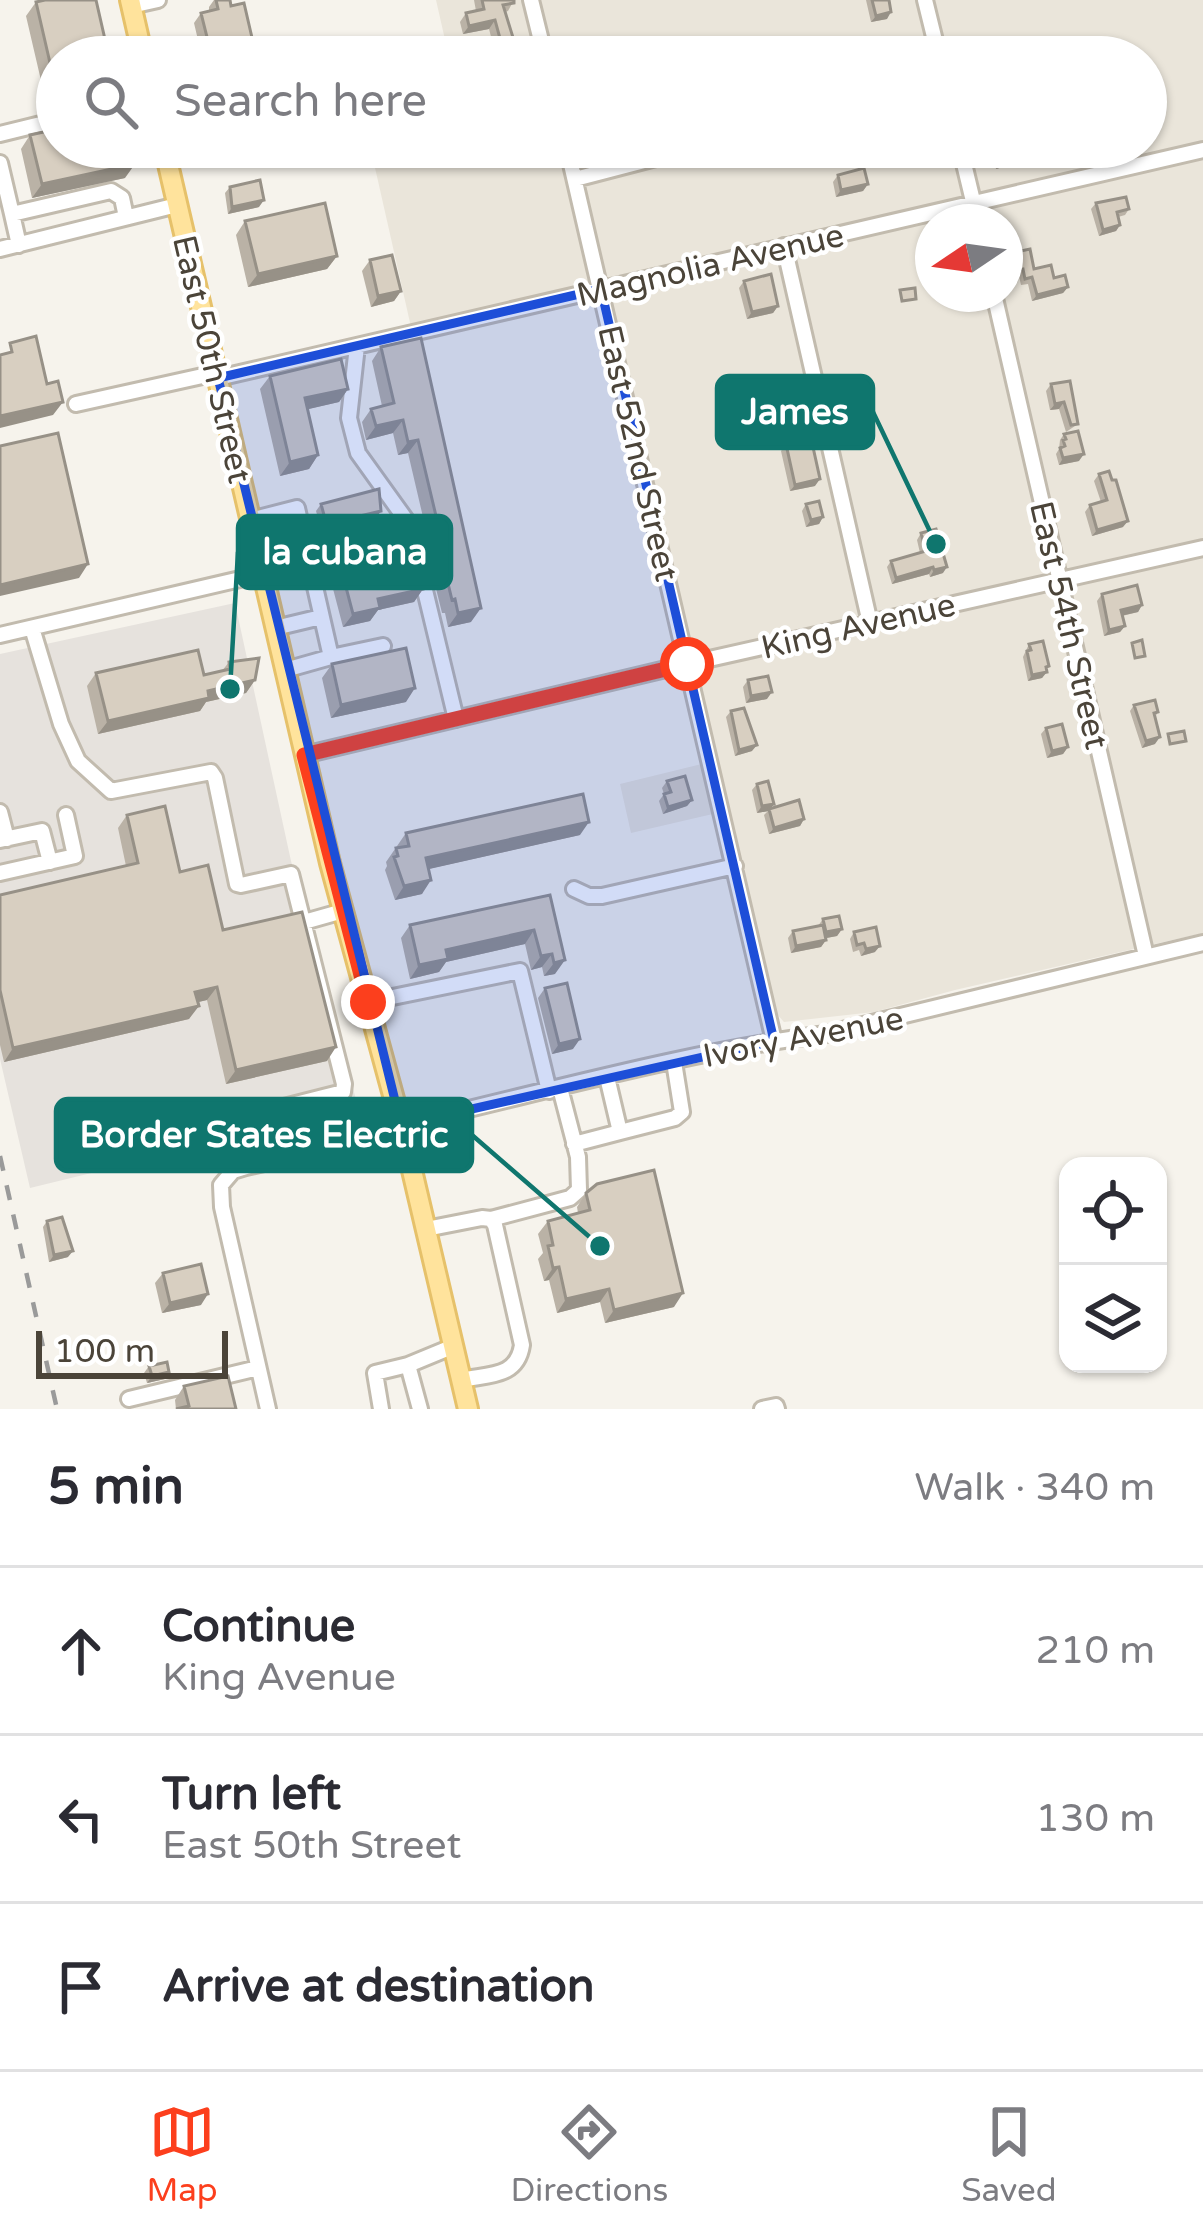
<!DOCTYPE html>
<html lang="en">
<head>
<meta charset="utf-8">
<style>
  body { margin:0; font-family:"Varela Round",sans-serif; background:#f2f2f3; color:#2b2b33 }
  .controls { position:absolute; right:36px; bottom:36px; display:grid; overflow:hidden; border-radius:24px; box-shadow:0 3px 9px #0004 }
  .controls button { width:108px; height:108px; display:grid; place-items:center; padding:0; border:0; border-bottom:3px solid #e1e1e2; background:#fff; color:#2b2b33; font:60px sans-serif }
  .compass { position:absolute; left:915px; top:204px; width:108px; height:108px; border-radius:50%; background:#fff; box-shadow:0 3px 9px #0004; rotate:257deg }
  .scale { position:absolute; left:36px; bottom:30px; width:192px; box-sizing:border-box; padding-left:12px; border:6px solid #4b4439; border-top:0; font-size:33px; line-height:42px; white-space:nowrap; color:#4b4439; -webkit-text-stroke:9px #fff; paint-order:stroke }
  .stop { position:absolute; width:36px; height:36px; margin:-27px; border:9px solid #fc3f1d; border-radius:50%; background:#fff }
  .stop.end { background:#fc3f1d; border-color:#fff; box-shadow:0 3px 12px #0008 }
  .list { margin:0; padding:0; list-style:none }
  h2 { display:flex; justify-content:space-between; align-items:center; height:156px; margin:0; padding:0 48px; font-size:51px }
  h2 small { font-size:39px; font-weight:400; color:#7c7c81 }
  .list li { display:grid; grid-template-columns:78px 1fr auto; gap:36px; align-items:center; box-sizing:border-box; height:168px; padding:0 48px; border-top:3px solid #e1e1e2 }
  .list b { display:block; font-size:45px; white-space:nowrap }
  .list p { margin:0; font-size:39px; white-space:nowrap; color:#7c7c81 }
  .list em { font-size:39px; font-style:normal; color:#7c7c81 }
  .icon { flex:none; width:66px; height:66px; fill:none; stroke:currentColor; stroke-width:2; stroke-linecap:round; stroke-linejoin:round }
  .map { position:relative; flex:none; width:1203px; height:1409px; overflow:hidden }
  .search { position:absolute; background:#fff; box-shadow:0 3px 9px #0004; left:36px; right:36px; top:36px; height:132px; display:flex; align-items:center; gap:30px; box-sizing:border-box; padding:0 42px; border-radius:66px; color:#7c7c81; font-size:45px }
  .sheet { height:660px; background:#fff }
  nav { display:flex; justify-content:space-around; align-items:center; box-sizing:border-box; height:168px; border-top:3px solid #e1e1e2; background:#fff; font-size:33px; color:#7c7c81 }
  nav a { display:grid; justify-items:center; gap:6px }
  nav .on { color:#fc3f1d }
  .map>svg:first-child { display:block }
  .residential { fill:#eae5da; fill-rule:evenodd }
  .industrial { fill:#e6e2dd }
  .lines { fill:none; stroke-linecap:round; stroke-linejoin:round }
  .minor-casing { stroke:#c2bbae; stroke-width:20 }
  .major-casing { stroke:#e6c16a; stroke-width:24 }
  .minor { stroke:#fff; stroke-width:14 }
  .major { stroke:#ffe39c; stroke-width:18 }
  .rail { stroke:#9a9a9a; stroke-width:4.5; stroke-dasharray:15 15; stroke-linecap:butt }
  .wall { fill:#bab2a6 }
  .shaded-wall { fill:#979187 }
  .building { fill:#d8cfc1; stroke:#979187; stroke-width:3 }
  .route { stroke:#fc3f1d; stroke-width:15 }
  .marked { fill:#1d4ed8; fill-opacity:0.2; stroke:#1d4ed8; stroke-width:9; stroke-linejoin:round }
  .labels { text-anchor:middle; stroke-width:9; stroke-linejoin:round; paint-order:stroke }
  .street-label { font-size:33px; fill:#4b4439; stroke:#fff }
  .leader { fill:none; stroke:#0f766e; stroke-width:4.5 }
  .callout-dot { fill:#0f766e; stroke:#fff; stroke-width:4.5 }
  .callout { fill:#0f766e; stroke:#0f766e; stroke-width:4.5 }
  .callout-label { font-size:36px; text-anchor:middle; font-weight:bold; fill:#fff }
</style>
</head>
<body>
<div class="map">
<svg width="1203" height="1409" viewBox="0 0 1203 1409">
  <rect width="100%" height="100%" fill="#f6f3ec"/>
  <!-- residential -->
  <path class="residential" d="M436,0H1203V933L955,990L874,1012L784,1022L776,1013L730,810L631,833L620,784L718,760L608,283L411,327L371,150L382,147H1146V57H472L467,39L446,44ZM933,222H1005V294H933Z"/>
  <!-- industrial -->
  <path class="industrial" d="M235,603L291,861L363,1125L215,1161L210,1144L30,1188L0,1059V654Z"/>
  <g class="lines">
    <defs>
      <path id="minor" d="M531,0L545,57
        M925,0L939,57
        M131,6L158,0
        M0,134L57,120
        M567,147L774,1041
        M960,147L978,222
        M0,163L12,214
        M575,179L698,147
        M19,245L12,214L111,191L122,198L126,217
        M784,246L870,623
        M0,249L177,205
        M994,294L1146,956
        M357,346L349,418L358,453L409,524
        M218,378L1203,150
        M76,404L216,373
        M250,520L297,508L331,657L285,670
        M305,546L409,524L456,719
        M32,628L61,724L78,761L111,791L211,772L215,778L237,884L241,885L291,874L344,1084L343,1092L228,1121
        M275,628L321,617
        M0,635L309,563
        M331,657L383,646
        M304,755L687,664L1203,548
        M0,812L7,839
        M0,840L42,831L50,862
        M0,873L75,856L66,815
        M574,889L589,896H602L735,866
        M304,922L343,911
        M368,1002L520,971L549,1091
        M401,1125C542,1093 683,1052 826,1034L1203,943
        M620,1132L675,1118L682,1112L674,1062
        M574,1144L620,1132L607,1077
        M491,1219L570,1198L579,1190L578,1157L560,1088
        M426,1229L482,1218L491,1219L495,1225L522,1345C517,1378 489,1374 461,1380
        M408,1365L420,1409
        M129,1399L258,1368
        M268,1409L222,1207L221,1185L233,1171L246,1167L403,1132
        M381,1409L375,1373L408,1365L454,1346
        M762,1409L776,1406L777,1409"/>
      <path id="major" d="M130,0L143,57
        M164,147L330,863L403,1132L468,1409"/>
    </defs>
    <!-- minor casing -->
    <use href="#minor" class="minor-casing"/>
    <!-- major casing -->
    <use href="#major" class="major-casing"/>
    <!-- minor -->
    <use href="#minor" class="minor"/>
    <!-- major -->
    <use href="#major" class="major"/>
    <!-- rail -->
    <path class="rail" d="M0,1156L57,1409"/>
  </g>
  <!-- wall -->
  <path class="wall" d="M214,0H230L231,6L260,57H202L194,23L201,13L209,11V7Z
    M474,0H514L508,11L505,12L519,57H493L492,51L494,48L489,29L463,34L460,22L466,13L476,11Z
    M866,0H889L887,19L871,22Z
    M36,2L57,57V100L46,102L26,16Z
    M30,135L125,178L32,198L21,149Z
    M252,147H290L291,151L284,161L256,168Z
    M993,147H1027L1025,148L1027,154L1023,161L996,169L991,150Z
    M838,175L868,184L863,191L836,197L833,182Z
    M230,187L259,207L228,214L225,193Z
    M1096,203L1129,209L1125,215L1118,217L1120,225L1116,231L1099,236L1091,209Z
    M245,221L337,256L327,269L248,287L236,235Z
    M1016,252L1034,269L1068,287L1063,293L1032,301L1028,284L1021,285L1019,276L1015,277L1011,259Z
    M370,260L401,291L394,301L371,307L362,271Z
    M744,281L778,306L773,313L747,319L739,288Z
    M949,294H978L973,301L952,306Z
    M421,338L471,622L448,627L445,613H442L427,552L430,547L408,453L398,455L393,433L366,440L362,422L371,409L382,406L372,361L381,347Z
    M270,376L348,389L339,402L308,409L318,455L309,469L280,476L260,389Z
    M1051,384L1078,424L1066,432L1059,409L1050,410L1046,391Z
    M1064,434L1079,461L1059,465L1056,454L1059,449L1060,440Z
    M786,444L815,486L790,491L781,451Z
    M1099,474L1123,527L1092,536L1085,512L1090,505L1101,502L1094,481Z
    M321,504L376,518L317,532L315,522L318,518L316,511Z
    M806,504L823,517L819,524L806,527L802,511Z
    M921,533L943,573L930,577L929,574L892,584L887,567L891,561L920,553L917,540Z
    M334,540L423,589L414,602L378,610L370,621L343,627L332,585L327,586L324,573L328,567L325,553Z
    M1102,594L1142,605L1138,612L1122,616L1125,626L1120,632L1104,636L1097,601Z
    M1029,644L1049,666L1042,678L1028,681L1023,657Z
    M229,662L255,680L246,693L206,702L200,711L98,734L87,686L96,673L204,675L222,671Z
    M332,664L406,702L331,718L322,678Z
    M748,680L767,699L746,703L743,687Z
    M1134,705L1158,712L1155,717V744L1142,748L1130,711Z
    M731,711L752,751L735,756L726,717Z
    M1046,728L1068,747L1063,754L1047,758L1041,734Z
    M667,781L692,800L687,806L663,814L659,801L664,794L662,788Z
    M757,784L774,804L770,808L804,819L800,826L769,834L764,815L768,811L757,813L752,790Z
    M127,815L180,872L223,930L327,1061L226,1084L207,1000L198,1002L189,1019L4,1062L0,1045V895L126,866L118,828Z
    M406,833L580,835L428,869L422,894L395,900L385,870L387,866L386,862Z
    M550,895L555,974L544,976L542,967L531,970L525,944L446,962L439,972L410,979L401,938L410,925Z
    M823,919L842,929L837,936L826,938V940L821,947L791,953L788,938L793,931L818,926Z
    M854,932L875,952L861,956L859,950L853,952L850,939Z
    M545,988L573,1049L552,1054L538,998Z
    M586,1193L674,1307L605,1323L600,1302L557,1313L549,1280L544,1281L538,1259L543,1253L538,1234L548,1221L578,1213L577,1207Z
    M47,1221L68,1257L49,1262L43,1227Z
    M163,1273L201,1305L162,1313L155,1283Z
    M149,1366L169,1372L165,1379L147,1383L144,1373Z
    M184,1386L236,1409H176L175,1400Z"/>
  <!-- shaded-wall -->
  <path class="shaded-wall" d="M891,12L887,19L871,22L876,16Z
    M495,20L489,29L463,34L469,26Z
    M56,89L57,100L46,102Z
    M291,151L284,161L256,168L263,158Z
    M1027,154L1023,161L996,169L1001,162Z
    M135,164L125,178L32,198L42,184Z
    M868,184L863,191L836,197L841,190Z
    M264,200L259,207L228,214L232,207Z
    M1120,225L1116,231L1099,236L1103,230Z
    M337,256L327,269L248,287L258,274Z
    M1068,287L1063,293L1032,301L1037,295Z
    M401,291L394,301L371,307L378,296Z
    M978,294L973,301L952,306L957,299Z
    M778,306L773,313L747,319L752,312Z
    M348,389L339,402L296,412L305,398Z
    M63,402L53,415L0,428V416Z
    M1064,402L1059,409L1050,410L1055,404Z
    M403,420L393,433L366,440L376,426Z
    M418,440L408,453L398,455L408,442Z
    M1084,454L1079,461L1059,465L1063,458Z
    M318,455L309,469L280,476L290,462Z
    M820,479L815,486L790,491L795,485Z
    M381,511L376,518L317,532L322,525Z
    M823,517L819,524L806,527L811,520Z
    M1128,521L1123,527L1092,536L1097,530Z
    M88,564L79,578L0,596V585Z
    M933,567L929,574L892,584L896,578Z
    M947,567L943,573L930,577L934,570Z
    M342,572L332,585L327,586L336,573Z
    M423,589L414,602L378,610L370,621L343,627L353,614L378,599Z
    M1142,605L1138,612L1116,617L1121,610Z
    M481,608L471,622L448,627L458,613Z
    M1125,626L1120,632L1104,636L1109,630Z
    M1047,672L1042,678L1028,681L1032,675Z
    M255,680L246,693L206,702L200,711L98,734L108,721L208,691Z
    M415,688L406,702L331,718L341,705Z
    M772,692L767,699L746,703L751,696Z
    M1160,737L1155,744L1142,748L1146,741Z
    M757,745L752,751L735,756L739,750Z
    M1068,747L1063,754L1047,758L1052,751Z
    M692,800L687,806L663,814L668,807Z
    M774,804L769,811L757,813L762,806Z
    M804,819L800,826L769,834L774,828Z
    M589,822L580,835L416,872L426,858Z
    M431,880L422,894L395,900L404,886Z
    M842,929L837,936L821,939L826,932Z
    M534,930L525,944L446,962L439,972L410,979L419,965L446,950Z
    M826,940L821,947L791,953L796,946Z
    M880,946L875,952L861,956L866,949Z
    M552,954L542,967L531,970L541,956Z
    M565,960L555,974L544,976L554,963Z
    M217,987L207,1000L186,1005L195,992Z
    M199,1006L189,1019L4,1062L13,1048Z
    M580,1039L573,1049L552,1054L559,1044Z
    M336,1047L327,1061L226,1084L236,1070Z
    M73,1251L68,1257L49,1262L54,1255Z
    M559,1267L549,1280L544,1281L553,1268Z
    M609,1289L600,1302L557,1313L566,1299Z
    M683,1293L674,1307L605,1323L614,1310Z
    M208,1294L201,1305L162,1313L170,1303Z
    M169,1372L165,1379L147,1383L152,1376Z"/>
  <!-- building -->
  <path class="building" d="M45,0H96L109,57H57L56,89L36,2Z
    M216,0H230L231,6L244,3L253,42L257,41L260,57H212L201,13L218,9Z
    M482,0H514V3L503,5L519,57H500L498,43L501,42L495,20L469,26L466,13L484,9Z
    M872,0H889L891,12L876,16Z
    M57,129V147H131L135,164L42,184L30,135Z
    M261,147H290L291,151L263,158Z
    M997,147H1025L1027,154L1001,162Z
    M864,168L868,184L841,190L838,175Z
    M260,180L264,200L232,207L230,187Z
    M1126,197L1129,209L1117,212L1120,225L1103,230L1096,203Z
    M325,203L337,256L258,274L245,221Z
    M1030,249L1034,269L1051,265L1054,278L1065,275L1068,287L1037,295L1032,277L1025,279L1023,269L1019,270L1016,252Z
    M392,255L401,291L378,296L370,260Z
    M771,274L778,306L752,312L744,281Z
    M915,288L916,299L902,301L900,290Z
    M956,294H978L957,299Z
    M36,336L47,384L58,381L63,402L0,416V355L12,352L10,343Z
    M421,338L481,608L458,613L455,599L452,600L437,538L441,537L418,440L408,442L403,420L376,426L371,409L394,403L381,347Z
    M341,359L348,389L305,398L318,455L290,462L270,376Z
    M1070,381L1078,424L1071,425L1064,402L1055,404L1051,384Z
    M1078,431L1084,454L1063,458L1060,448L1065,446L1063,440L1066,439L1064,434Z
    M58,433L88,564L0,585V446Z
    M811,438L820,479L795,485L786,444Z
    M1109,471L1112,480H1116L1128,521L1097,530L1090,505L1107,500L1099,474Z
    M379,489L381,511L322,525L320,516L324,515L321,504Z
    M819,501L823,517L811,520L806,504Z
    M409,524L423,589L378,599L380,608L353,614L342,572L336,573L333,559L339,558L334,540Z
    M936,529L947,567L934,570L933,567L896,578L891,561L926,551L921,533Z
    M1137,585L1142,605L1121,610L1125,626L1109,630L1102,594Z
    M1142,640L1145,656L1135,658L1132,643Z
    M1043,641L1049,666L1046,667L1047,672L1032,675L1027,651L1031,650L1029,644Z
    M406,648L415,688L341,705L332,664Z
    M198,650L204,675L230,669L229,662L259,658L255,680L208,691L209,698L108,721L96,673Z
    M768,676L772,692L751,696L748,680Z
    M1155,700L1158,712L1154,713L1160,737L1146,741L1134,705Z
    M744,708L757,745L739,750L731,711Z
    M1062,724L1068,747L1052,751L1046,728Z
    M1184,731L1186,741L1170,744L1168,734Z
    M685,776L692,800L668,807L664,794L671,792L667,781Z
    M768,781L774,804L762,806L757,784Z
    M583,794L589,822L426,858L431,880L404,886L394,857L398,856L396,848L409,846L406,833Z
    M799,800L804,819L774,828L769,809Z
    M165,806L180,872L208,865L223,930L302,912L336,1047L236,1070L217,987L195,992L199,1006L13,1048L0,990V895L138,863L127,815Z
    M550,895L565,960L554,963L552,954L541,956L534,930L446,950L448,959L419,965L410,925Z
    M839,916L842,929L826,932L823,919Z
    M823,925L826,940L796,946L793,931Z
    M876,927L880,946L866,949L864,943L857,945L854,932Z
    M567,983L580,1039L559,1044L545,988Z
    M654,1170L683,1293L614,1310L609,1289L566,1299L559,1267L553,1268L548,1246L553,1245L548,1221L590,1210L586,1193L597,1184Z
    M62,1217L73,1251L54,1255L47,1221Z
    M201,1264L208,1294L170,1303L163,1273Z
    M167,1362L169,1372L152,1376L149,1366Z
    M228,1376L236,1409H176L189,1406L184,1386Z"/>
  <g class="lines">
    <!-- route -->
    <path class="route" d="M368,1002L304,755L687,664"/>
  </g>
  <!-- marked area -->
  <path class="marked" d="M601,289L774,1041L401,1125L218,378Z"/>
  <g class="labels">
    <!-- street labels -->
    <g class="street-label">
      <text transform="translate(710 264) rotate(-13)" y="12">Magnolia Avenue</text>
      <text transform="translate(213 359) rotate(77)" y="12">East 50th Street</text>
      <text transform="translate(639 453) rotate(77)" y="12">East 52nd Street</text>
      <text transform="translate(858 625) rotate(-13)" y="12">King Avenue</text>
      <text transform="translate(1070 625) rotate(77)" y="12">East 54th Street</text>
      <text transform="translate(803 1036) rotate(-11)" y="12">Ivory Avenue</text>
    </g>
  </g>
  <!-- callouts -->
  <path class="leader" d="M936 544L873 412M230 689L238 552M600 1246L472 1135"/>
  <g class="callout-dot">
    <circle cx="936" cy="544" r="12"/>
    <circle cx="230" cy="689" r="12"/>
    <circle cx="600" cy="1246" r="12"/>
  </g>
  <g class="callout">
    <rect x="717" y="376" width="156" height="72" rx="12"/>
    <rect x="238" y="516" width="213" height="72" rx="12"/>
    <rect x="56" y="1099" width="416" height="72" rx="12"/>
  </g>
  <g class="callout-label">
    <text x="795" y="424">James</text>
    <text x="345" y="564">la cubana</text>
    <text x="264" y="1147">Border States Electric</text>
  </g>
</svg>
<div class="controls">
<button><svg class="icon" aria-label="locate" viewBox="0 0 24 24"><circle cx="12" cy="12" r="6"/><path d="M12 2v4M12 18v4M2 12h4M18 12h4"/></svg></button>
<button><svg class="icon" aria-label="layers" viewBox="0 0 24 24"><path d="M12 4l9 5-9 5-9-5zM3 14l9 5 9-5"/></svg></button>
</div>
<svg class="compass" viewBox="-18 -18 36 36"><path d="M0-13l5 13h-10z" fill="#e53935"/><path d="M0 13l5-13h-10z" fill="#7c7c81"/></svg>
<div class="scale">100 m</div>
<div class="stop" style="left:687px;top:664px"></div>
<div class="stop end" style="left:368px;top:1002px"></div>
<div class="search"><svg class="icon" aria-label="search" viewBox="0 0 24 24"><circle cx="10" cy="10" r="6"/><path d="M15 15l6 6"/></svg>Search here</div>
</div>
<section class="sheet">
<h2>5 min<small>Walk · 340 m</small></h2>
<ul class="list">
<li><svg class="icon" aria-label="ahead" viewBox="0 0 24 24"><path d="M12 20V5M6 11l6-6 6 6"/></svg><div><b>Continue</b><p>King Avenue</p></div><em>210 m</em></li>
<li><svg class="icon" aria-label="left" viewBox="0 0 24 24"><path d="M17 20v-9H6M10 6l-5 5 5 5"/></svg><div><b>Turn left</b><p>East 50th Street</p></div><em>130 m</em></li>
<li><svg class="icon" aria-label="arrive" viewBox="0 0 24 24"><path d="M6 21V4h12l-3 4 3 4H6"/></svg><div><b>Arrive at destination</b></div></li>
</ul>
</section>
<nav>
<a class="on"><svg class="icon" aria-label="map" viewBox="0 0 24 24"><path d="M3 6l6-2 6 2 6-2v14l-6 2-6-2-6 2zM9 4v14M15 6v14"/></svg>Map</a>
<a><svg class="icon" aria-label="directions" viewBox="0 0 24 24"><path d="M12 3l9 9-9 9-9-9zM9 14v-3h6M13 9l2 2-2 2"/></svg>Directions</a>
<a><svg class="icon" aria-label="saved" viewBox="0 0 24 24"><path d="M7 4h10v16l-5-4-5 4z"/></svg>Saved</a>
</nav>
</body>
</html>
